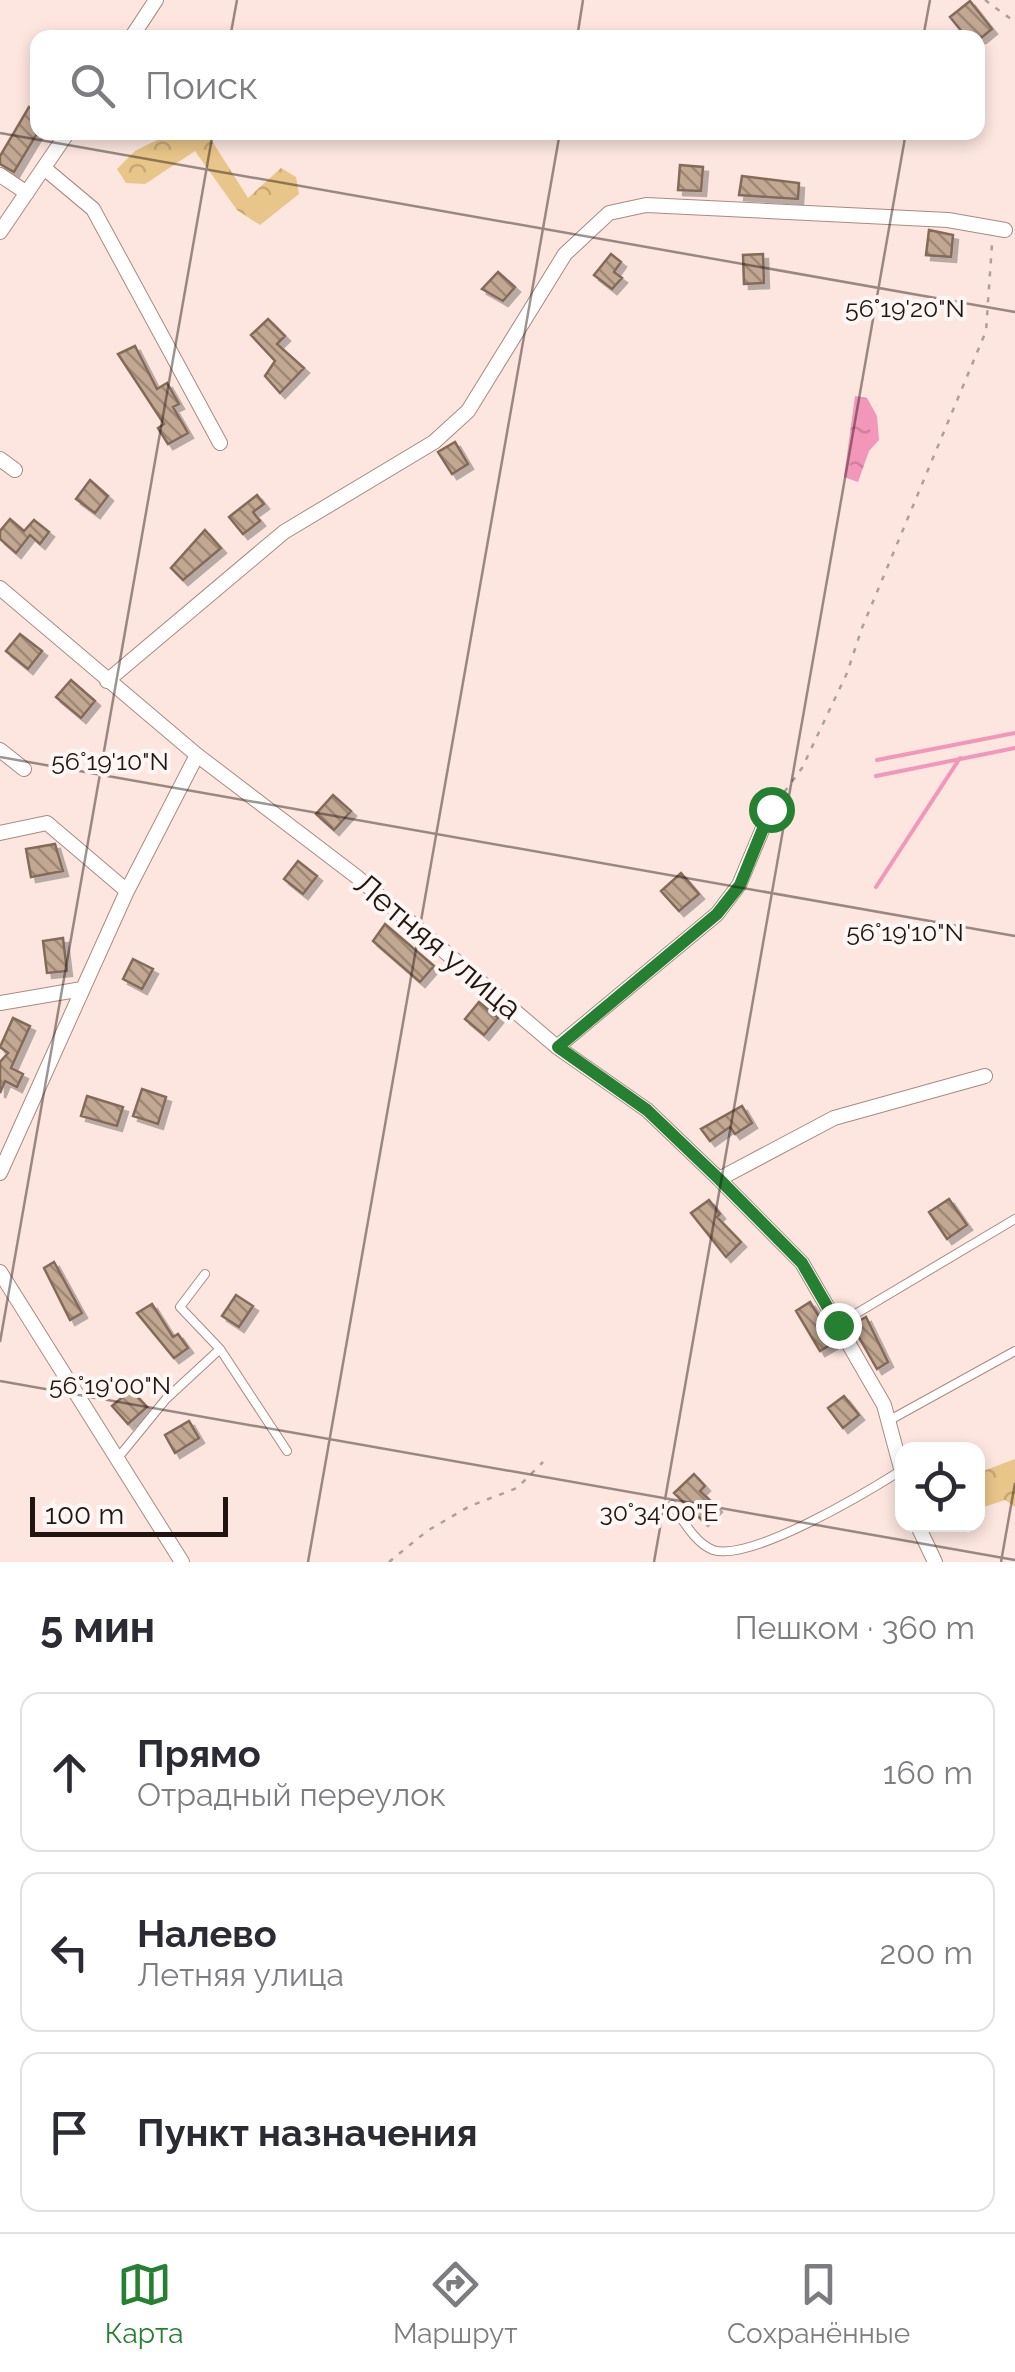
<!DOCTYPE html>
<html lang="ru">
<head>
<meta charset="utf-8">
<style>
  body { margin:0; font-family:Raleway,sans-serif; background:#f2f2f3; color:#2b2b33 }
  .controls { position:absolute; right:30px; bottom:30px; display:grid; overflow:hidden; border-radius:20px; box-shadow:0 5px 15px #0003 }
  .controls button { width:90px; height:90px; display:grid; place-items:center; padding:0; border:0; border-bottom:2px solid #e1e1e2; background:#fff; color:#2b2b33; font:50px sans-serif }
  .scale { position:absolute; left:30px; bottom:25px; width:198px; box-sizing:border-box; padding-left:10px; border:5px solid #211511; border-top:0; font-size:28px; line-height:35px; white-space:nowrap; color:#211511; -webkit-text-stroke:8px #fef7f5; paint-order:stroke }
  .stop { position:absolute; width:30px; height:30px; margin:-22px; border:8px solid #258031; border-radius:50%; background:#fff }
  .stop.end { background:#258031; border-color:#fff; box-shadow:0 2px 10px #0008 }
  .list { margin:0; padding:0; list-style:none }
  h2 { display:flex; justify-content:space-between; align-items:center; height:130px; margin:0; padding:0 40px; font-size:42px }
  h2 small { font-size:32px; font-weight:400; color:#7c7c81 }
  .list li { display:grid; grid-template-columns:65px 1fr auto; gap:30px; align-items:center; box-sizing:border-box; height:160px; margin:0 20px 20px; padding:0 20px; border:2px solid #e1e1e2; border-radius:20px }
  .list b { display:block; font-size:38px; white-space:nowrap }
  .list p { margin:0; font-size:32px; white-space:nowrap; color:#7c7c81 }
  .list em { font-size:32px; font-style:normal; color:#7c7c81 }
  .icon { flex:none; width:55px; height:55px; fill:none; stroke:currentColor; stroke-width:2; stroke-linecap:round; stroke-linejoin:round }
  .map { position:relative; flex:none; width:1015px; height:1562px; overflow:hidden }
  .search { position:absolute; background:#fff; box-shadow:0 5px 15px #0003; left:30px; right:30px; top:30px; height:110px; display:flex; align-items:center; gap:25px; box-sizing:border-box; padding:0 35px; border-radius:20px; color:#7c7c81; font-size:38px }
  .sheet { height:670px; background:#fff }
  nav { display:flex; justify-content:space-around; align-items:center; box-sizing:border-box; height:140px; border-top:2px solid #e1e1e2; background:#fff; font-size:28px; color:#7c7c81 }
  nav a { display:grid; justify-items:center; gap:5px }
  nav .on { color:#258031 }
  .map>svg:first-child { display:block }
  .forest { fill:url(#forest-crowns) }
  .water { fill:url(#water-ripples) }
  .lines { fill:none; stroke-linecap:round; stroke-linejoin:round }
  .stream { stroke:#f297ba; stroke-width:4 }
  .building { fill:url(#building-back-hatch); stroke:#846b58; stroke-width:2.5; filter:url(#shadow) }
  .service-casing { stroke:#aa8a7f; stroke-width:10 }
  .minor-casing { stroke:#aa8a7f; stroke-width:16 }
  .path { stroke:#b09e98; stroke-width:2.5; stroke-dasharray:5 8; stroke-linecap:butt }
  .service { stroke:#fff; stroke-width:8 }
  .minor { stroke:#fff; stroke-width:14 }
  .route { stroke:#258031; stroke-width:12 }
  .ticks { fill:none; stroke:#211511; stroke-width:2.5; stroke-opacity:0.45 }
  .labels { text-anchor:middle; stroke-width:8; stroke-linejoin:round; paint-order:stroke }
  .street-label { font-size:32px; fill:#211511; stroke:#fef7f5 }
  .ticks-label { font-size:25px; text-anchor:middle; fill:#211511; stroke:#fef7f5; stroke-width:8; stroke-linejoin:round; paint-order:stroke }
</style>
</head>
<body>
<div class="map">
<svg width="1015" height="1562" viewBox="0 0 1015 1562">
  <defs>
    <pattern id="forest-crowns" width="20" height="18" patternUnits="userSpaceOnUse" patternTransform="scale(2.5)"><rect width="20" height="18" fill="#e8c589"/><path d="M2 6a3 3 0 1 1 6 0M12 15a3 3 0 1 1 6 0" fill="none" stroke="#c7a875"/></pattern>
    <pattern id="water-ripples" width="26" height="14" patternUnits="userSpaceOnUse" patternTransform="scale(2.5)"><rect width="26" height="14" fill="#f297ba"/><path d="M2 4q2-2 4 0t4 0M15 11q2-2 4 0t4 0" fill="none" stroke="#cf819f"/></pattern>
    <pattern id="building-back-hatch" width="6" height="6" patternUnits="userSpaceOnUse" patternTransform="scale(2.5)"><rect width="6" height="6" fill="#c2a793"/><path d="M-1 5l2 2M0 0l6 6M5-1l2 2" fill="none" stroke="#9d8777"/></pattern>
    <filter id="shadow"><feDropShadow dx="5" dy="5" stdDeviation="0" flood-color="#0004"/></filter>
  </defs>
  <rect width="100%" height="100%" fill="#fce6df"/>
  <!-- forest -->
  <path class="forest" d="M171,133H207L248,198L281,168L296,177L299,194L260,225L237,210L195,151L145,184L126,183L117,169L135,151Z
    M1015,1459V1507L1005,1500L978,1509V1473Z"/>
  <!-- water -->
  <path class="water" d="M855,396L867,398L877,416L879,440L869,451L858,482L844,477Z"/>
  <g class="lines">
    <!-- stream -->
    <path class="stream" d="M877,760L1015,733
      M876,776L1015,748
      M876,887L960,758"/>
  </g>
  <!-- building -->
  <path class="building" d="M970,1L992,29L981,38H967L950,17Z
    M29,107L38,113V132L14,172L0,164V156Z
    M680,165L703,167L701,191L678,190Z
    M742,176L799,183L798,199L739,195Z
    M929,230L953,235L951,257L926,255Z
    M611,254L621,262L614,272L622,278L612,289L594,275Z
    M763,254L764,283L744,284L743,255Z
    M498,272L515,287L503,301L482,289Z
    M268,319L285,336L277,344L304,368L280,393L265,376L275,361L251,335Z
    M135,346L157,389L167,383L179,404L173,407L188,433L168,444L158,428L164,424L118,354Z
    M455,442L468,464L452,474L438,452Z
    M90,480L108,496L95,513L76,499Z
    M257,495L264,504L253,512L260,521L243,534L229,517Z
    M10,519L24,531L34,520L49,532L40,544L30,535L16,553L0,539V531Z
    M205,530L221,548L183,580L171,568Z
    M20,634L42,651L28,669L6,651Z
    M71,680L95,701L81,718L56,697Z
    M333,795L351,811L334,830L316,814Z
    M55,844L63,871L31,877L26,849Z
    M298,861L317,876L303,894L284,879Z
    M681,873L699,894L679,911L661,891Z
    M385,924L434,966L420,982L373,941Z
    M63,938L67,971L47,973L43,941Z
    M133,959L153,969L142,989L123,979Z
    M479,1002L498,1018L484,1035L465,1019Z
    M13,1018L30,1026L11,1068L23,1074L17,1087L5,1081L0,1093V1062L8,1053L0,1047Z
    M142,1089L166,1097L158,1124L133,1116Z
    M87,1096L123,1107L117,1126L81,1116Z
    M742,1106L752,1123L735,1134L730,1127L710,1141L701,1129Z
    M949,1199L967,1225L947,1239L929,1212Z
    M709,1200L720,1214L717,1217L741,1242L726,1257L691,1213Z
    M54,1262L82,1313L70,1320L44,1268Z
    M236,1295L253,1306L239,1327L222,1316Z
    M810,1302L835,1342L820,1351L796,1311Z
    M152,1304L173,1337L178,1334L188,1348L174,1358L137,1313Z
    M866,1317L888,1362L877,1369L852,1325Z
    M131,1390L147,1407L128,1424L112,1406Z
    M844,1396L859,1415L843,1428L828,1408Z
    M189,1421L199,1438L175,1453L165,1435Z
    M694,1474L705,1486L700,1491L717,1507L703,1521L674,1493Z"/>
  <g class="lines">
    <defs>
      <path id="service" d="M205,1274L180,1307L220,1349L287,1451
        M837,1325L1015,1219
        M888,1421L1015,1351
        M117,1459L166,1399L220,1349
        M672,1505C683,1520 695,1543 713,1550C751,1562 867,1492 902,1470"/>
      <path id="minor" d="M131,38L156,0
        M44,168L93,209L220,443
        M0,175L27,193
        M0,232L68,132
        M0,459L15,470
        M0,588L197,755L357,877L557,1047L647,1110L719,1179L802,1263L884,1405L902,1472
        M107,681L284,532L434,442L468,411L565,254L609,213L646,205L948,220L1005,230
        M0,750L24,769
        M0,833L47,823L127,891
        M0,1003L82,989
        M557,1047L717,914L739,885L765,823
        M0,1173L127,891L197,755
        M719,1179L834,1118L985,1076
        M0,1272L182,1562
        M917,1524L935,1562"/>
    </defs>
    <!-- service casing -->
    <use href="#service" class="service-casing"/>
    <!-- minor casing -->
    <use href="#minor" class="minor-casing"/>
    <!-- path -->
    <path class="path" d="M985,0L1015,22
      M769,813L802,768L847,673L862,628L986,331L992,244
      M389,1562L427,1531L470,1506L517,1488L543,1462"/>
    <!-- service -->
    <use href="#service" class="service"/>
    <!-- minor -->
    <use href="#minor" class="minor"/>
  </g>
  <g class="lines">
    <!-- route -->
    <path class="route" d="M771,809L740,885L717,914L558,1047L647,1110L719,1179L802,1263L838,1325"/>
  </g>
  <!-- ticks -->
  <path class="ticks" d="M230,38L237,0M577,38L583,0M923,38L930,0M0,133L1015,312M0,757L1015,936M0,1342L213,132M0,1381L1015,1560M308,1562L560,132M654,1562L906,132M1001,1562L1015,1483"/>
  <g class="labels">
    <!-- street labels -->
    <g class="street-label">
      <text transform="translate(438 946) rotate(40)" y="11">Летняя улица</text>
    </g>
  </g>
  <g class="ticks-label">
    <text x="905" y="317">56°19'20"N</text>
    <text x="110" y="770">56°19'10"N</text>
    <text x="905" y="941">56°19'10"N</text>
    <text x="110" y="1394">56°19'00"N</text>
    <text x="659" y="1521">30°34'00"E</text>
  </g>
</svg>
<div class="controls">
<button><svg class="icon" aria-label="locate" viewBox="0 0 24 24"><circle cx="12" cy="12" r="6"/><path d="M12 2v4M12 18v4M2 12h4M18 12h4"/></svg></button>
</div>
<div class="scale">100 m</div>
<div class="stop" style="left:771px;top:809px"></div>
<div class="stop end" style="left:838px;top:1325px"></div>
<div class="search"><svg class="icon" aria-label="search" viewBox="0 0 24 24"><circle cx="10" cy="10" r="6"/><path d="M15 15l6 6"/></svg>Поиск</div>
</div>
<section class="sheet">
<h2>5 мин<small>Пешком · 360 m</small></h2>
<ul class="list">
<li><svg class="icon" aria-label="ahead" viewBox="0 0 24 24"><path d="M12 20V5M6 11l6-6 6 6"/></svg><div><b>Прямо</b><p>Отрадный переулок</p></div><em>160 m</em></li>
<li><svg class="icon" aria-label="left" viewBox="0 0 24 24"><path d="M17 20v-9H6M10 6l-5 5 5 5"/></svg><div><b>Налево</b><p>Летняя улица</p></div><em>200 m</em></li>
<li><svg class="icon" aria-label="arrive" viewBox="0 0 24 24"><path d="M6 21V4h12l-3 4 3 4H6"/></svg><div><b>Пункт назначения</b></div></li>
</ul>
</section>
<nav>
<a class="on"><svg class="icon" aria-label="map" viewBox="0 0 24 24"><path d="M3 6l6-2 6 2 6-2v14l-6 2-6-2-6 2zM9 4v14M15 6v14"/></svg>Карта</a>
<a><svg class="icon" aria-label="directions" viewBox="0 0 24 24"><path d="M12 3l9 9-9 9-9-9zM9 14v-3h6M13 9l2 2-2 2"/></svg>Маршрут</a>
<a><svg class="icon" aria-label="saved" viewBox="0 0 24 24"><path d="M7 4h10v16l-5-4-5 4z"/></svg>Сохранённые</a>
</nav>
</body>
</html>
